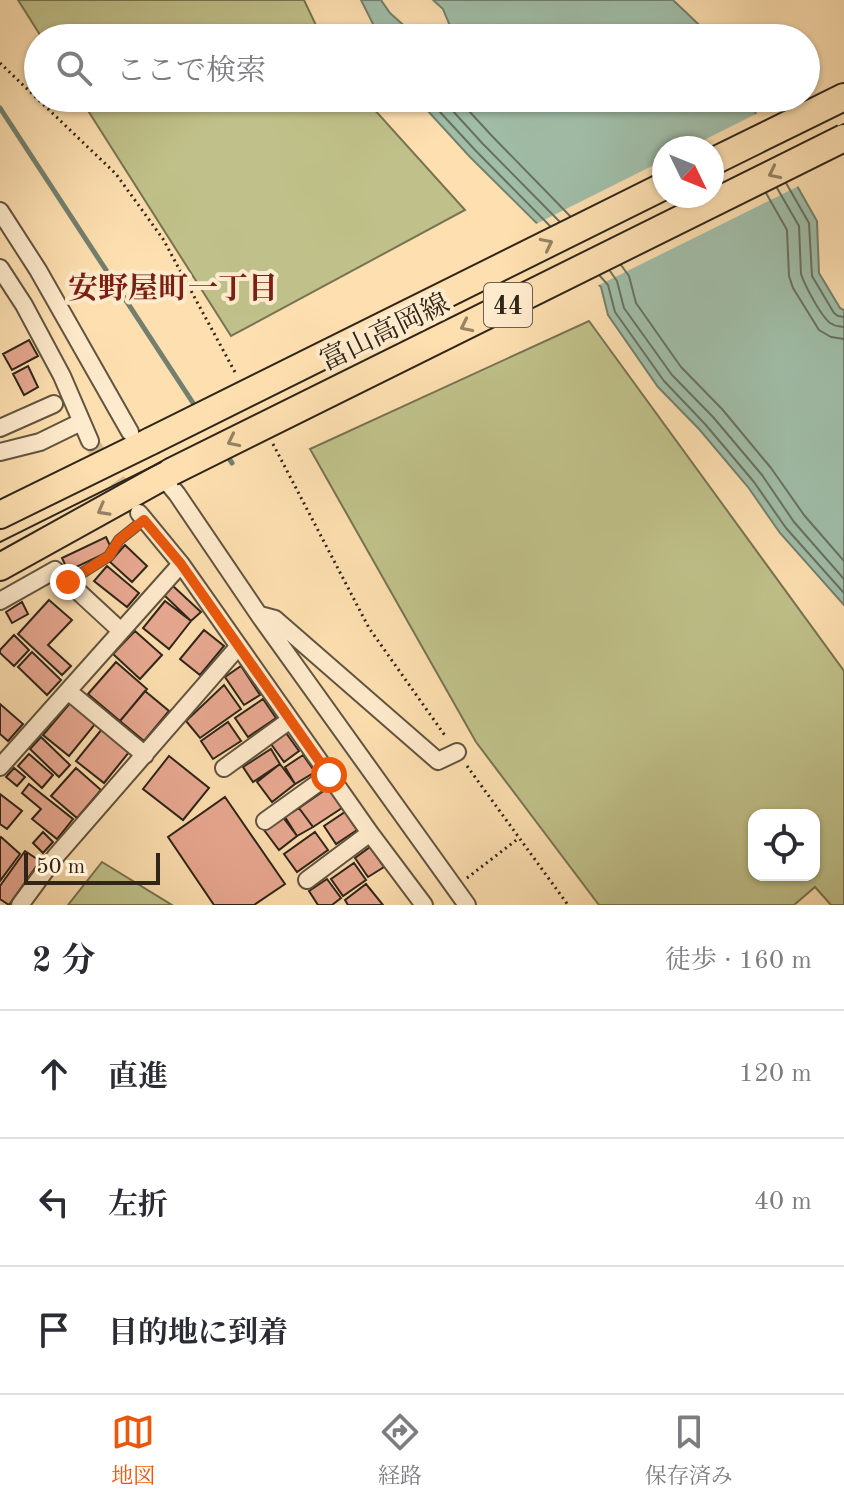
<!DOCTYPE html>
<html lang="ja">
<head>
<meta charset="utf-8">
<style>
  body { margin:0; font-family:"Old Standard TT","Noto Serif JP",serif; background:#f7f7f7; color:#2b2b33 }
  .controls { position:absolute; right:24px; bottom:24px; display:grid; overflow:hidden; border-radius:16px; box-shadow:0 2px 6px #0004 }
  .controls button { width:72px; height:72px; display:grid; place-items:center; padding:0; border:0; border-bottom:2px solid #e1e1e2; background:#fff; color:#2b2b33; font:40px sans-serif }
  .compass { position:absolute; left:652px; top:136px; width:72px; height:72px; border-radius:50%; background:#fff; box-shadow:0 2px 6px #0004; rotate:133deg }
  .scale { position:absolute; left:24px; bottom:20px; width:136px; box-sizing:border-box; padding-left:8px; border:4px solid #2f2519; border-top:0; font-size:22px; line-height:28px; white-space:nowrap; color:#2f2519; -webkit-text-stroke:6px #feeacc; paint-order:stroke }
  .stop { position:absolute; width:24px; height:24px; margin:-18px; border:6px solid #ea580c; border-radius:50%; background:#fff }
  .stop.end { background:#ea580c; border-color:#fff; box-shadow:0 2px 8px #0008 }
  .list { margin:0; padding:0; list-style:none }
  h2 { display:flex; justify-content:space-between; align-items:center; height:104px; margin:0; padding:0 32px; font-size:34px }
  h2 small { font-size:26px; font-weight:400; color:#7c7c81 }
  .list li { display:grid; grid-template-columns:52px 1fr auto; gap:24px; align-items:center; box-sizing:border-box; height:128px; padding:0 32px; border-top:2px solid #e1e1e2 }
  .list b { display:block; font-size:30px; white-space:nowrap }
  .list em { font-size:26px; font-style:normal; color:#7c7c81 }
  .icon { flex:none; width:44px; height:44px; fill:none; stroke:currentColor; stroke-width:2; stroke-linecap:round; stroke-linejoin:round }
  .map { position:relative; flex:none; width:844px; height:905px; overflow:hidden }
  .search { position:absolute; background:#fff; box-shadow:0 2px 6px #0004; left:24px; right:24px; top:24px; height:88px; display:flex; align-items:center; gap:20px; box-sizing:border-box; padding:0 28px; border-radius:44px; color:#7c7c81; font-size:30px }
  .sheet { height:488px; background:#fff }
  nav { display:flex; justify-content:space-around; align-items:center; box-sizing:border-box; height:112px; border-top:2px solid #e1e1e2; background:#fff; font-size:22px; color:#7c7c81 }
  nav a { display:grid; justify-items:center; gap:4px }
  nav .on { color:#ea580c }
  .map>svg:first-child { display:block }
  .green { fill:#c0c18a; stroke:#787352; stroke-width:2; fill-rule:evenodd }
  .water { fill:#a0bda8; stroke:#73806f; stroke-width:2; fill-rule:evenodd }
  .pier { fill:#fddfb0 }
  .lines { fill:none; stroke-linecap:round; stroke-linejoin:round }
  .shore { stroke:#687160; stroke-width:2 }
  .stream { stroke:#73806f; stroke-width:5 }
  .building { fill:#e8a891; stroke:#2f2519; stroke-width:2 }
  .minor-tunnel { stroke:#d4ba92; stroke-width:16; stroke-dasharray:16 8; stroke-linecap:butt }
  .service-casing { stroke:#62543f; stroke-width:12 }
  .minor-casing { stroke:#62543f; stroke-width:20 }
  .primary-casing { stroke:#2f2519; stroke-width:30 }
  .path { stroke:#2f2519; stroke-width:3; stroke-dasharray:2 4; stroke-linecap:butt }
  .service { stroke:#feeacc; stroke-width:8 }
  .minor { stroke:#feeacc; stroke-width:16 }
  .primary { stroke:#fddfb0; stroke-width:26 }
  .tram { stroke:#2f2519; stroke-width:2 }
  .primary-bridge-casing { stroke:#2f2519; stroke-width:30; stroke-linecap:butt }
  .primary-bridge { stroke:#fddfb0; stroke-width:26 }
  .oneway { stroke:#968264 }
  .route { stroke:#ea580c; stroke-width:10 }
  .labels { text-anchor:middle; stroke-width:8; stroke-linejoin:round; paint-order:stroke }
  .shield { fill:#feeacc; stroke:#6d604f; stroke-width:2 }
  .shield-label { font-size:26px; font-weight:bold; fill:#2f2519 }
  .street-label { font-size:28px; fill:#2f2519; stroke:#feeacc }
  .neighbourhood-label { font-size:30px; font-weight:bold; fill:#7a1f14; stroke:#feeacc }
</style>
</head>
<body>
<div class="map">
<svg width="844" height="905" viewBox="0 0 844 905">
  <rect width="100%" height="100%" fill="#fddfb0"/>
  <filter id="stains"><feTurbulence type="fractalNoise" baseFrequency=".0025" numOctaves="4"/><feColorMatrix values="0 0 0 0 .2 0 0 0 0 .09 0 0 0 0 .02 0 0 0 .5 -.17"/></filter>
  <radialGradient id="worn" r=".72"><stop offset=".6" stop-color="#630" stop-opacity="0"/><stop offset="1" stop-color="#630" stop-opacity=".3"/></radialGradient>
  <!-- green -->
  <path class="green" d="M18,0H304L322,38H42Z
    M80,98H364L465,210L231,336Z
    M589,321L844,671V905H831L815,887L794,905H599L476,742L310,449ZM814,815V875H754V815Z
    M102,862L172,905H68Z"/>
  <!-- water -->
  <path class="water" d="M361,0H381L390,13L418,38H380Z
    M433,0H673L713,38H455L443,9Z
    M416,98H747L817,221L819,273L840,308L844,310V605L780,533L748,487L699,429L658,387L608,315L601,287L470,157ZM664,148H712V196H664Z"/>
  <!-- pier -->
  <path class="pier" d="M760,112L801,185L595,287L532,226L664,160V196H712V148H688Z"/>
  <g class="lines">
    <!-- shore -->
    <path class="shore" d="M427,98L476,151L550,226
      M441,98L483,144L559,221
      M457,98L492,136L570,216
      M786,183L809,223L812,276L834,313L838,316L844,317
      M777,188L799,226L801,274C805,286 821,316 830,323C836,327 838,326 844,327
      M766,193L787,230L789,276L793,288L819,330L831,337L844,339
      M621,265L629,276L636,303L681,367L722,409L771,468L804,515L844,561
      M610,271L617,281L624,308L672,375L713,417L762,475L794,522L844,579
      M600,276L608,285L615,312L664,381L705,424L754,482L786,528L844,593"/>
    <!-- stream -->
    <path class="stream" d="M0,108L197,409
      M226,454L232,463"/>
  </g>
  <!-- building -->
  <path class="building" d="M29,340L38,356L12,370L3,354Z
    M28,366L38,387L24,395L13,374Z
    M106,537L112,550L68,571L62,558Z
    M125,545L147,566L132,582L110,562Z
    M107,566L139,593L127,607L94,581Z
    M173,586L201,612L191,621L164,595Z
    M49,600L72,620L48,645L71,666L62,675L18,634Z
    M165,601L191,621L169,649L143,628Z
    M22,602L28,614L12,623L6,612Z
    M204,630L224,646L200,675L180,659Z
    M135,631L162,655L140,679L113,654Z
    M14,635L29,650L14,666L0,653V650Z
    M32,652L61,680L47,695L18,667Z
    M116,662L147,689L120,721L88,694Z
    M241,666L260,695L244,705L225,677Z
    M224,685L241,709L200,738L186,721Z
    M145,691L169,711L144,741L120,721Z
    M263,699L276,718L248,737L235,718Z
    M71,702L96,723L69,756L43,735Z
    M0,704L23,724L8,741L0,734Z
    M228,722L241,741L213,759L201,741Z
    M102,729L130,751L104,783L76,761Z
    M286,733L299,751L284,762L271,744Z
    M41,737L70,765L59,777L30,749Z
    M271,749L280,764L253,782L243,767Z
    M29,754L53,775L42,788L18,766Z
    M303,755L315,772L295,784L285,767Z
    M169,756L209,788L183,820L143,789Z
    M280,764L295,784L272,802L257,782Z
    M14,768L25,777L17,786L6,777Z
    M76,768L101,790L77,818L51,796Z
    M29,784L73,819L57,839L32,819L41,809L22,793Z
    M328,788L342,808L313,827L299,808Z
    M0,794L22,811L7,829L0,824Z
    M225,797L285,884L254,905H214L168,837Z
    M299,808L313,827L297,836L285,817Z
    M345,812L357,830L336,844L324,826Z
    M282,816L297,836L279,850L264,830Z
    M43,832L53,842L43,853L33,843Z
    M315,832L328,850L297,872L284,854Z
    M1,837L20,854L0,881V839Z
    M370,847L384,867L368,877L355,858Z
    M25,851L40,861L9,905L0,899V886Z
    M354,863L366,880L343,896L331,879Z
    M327,879L341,898L332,905H318L309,891Z
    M366,884L383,905H348L345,900Z"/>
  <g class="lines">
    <!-- minor-tunnel -->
    <path class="minor-tunnel" d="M90,441L132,502"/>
    <defs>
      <path id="service" d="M68,582L109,556L119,540L144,520"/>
      <path id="minor" d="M0,211L38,270L130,432
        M0,268L24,305L62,376L90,441
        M0,428L54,404
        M0,452L40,442L81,422
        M162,476L177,494L259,615L467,905
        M139,513L181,564L370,833L424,905
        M0,601L55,570L121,631
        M260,615L275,619L438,761L457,752
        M68,691L145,755
        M0,767L181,564
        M224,768L290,720
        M265,821L329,775
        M307,880L370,833
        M20,905L56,856L238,647"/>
      <path id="primary" d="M712,162L844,97
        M0,515L151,441
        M0,567L171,472"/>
    </defs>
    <!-- service casing -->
    <use href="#service" class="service-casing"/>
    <!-- minor casing -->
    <use href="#minor" class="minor-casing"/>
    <!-- primary casing -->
    <use href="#primary" class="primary-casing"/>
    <!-- path -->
    <path class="path" d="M0,63L116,174L163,239L236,374
      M273,444L369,628L446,737
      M467,766L568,905
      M467,878L519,838"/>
    <!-- service -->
    <use href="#service" class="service"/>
    <!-- minor -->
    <use href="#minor" class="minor"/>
    <!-- primary -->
    <use href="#primary" class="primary"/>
    <!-- tram -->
    <path class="tram" d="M712,189L844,124
      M566,248L671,196
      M0,542L698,196"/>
    <defs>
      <path id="primary-bridge" d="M151,441L664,186
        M171,472L844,138"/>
    </defs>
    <!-- primary-bridge casing -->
    <use href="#primary-bridge" class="primary-bridge-casing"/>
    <!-- primary-bridge -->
    <use href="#primary-bridge" class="primary-bridge"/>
  </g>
  <!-- one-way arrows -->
  <defs><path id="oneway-chevron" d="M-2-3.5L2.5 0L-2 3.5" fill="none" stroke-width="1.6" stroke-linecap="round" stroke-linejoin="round" transform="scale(2)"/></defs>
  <g class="oneway">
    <use href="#oneway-chevron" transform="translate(774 173) rotate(154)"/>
    <use href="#oneway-chevron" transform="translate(547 244) rotate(-26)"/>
    <use href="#oneway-chevron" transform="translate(466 326) rotate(154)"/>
    <use href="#oneway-chevron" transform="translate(233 441) rotate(154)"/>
    <use href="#oneway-chevron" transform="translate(103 510) rotate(151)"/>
  </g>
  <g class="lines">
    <!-- route -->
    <path class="route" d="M68,582L109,556L119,540L144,520L181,564L329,775"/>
  </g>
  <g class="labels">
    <!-- shield labels -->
    <rect class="shield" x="484" y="283" width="48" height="44" rx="6"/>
    <g class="shield-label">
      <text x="508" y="314">44</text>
    </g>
    <!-- street labels -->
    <g class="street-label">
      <text transform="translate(384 331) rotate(-26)" y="10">富山高岡線</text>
    </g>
    <!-- neighbourhood labels -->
    <g class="neighbourhood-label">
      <text x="173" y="298">安野屋町一丁目</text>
    </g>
  </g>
  <rect width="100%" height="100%" filter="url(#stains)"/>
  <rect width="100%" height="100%" fill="url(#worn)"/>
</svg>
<div class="controls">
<button><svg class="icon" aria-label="locate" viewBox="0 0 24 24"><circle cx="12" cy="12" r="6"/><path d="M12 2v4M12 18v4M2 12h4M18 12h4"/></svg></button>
</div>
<svg class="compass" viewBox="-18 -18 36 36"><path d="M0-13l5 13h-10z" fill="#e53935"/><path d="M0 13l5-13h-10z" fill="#7c7c81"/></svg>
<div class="scale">50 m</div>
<div class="stop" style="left:329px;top:775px"></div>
<div class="stop end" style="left:68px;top:582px"></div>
<div class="search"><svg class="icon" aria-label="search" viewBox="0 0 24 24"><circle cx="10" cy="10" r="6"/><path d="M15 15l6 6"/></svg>ここで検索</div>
</div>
<section class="sheet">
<h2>2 分<small>徒歩 · 160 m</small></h2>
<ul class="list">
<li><svg class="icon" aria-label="ahead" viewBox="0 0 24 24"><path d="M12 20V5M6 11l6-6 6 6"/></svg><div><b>直進</b></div><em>120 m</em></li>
<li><svg class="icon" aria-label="left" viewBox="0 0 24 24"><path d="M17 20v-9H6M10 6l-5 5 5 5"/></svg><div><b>左折</b></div><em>40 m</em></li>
<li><svg class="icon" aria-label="arrive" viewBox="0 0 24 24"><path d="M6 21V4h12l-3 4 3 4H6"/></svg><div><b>目的地に到着</b></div></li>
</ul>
</section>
<nav>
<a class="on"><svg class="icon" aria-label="map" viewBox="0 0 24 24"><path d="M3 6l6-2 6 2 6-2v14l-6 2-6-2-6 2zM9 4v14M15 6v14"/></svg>地図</a>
<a><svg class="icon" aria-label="directions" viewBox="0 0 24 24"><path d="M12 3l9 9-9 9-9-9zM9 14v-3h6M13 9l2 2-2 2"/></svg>経路</a>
<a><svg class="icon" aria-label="saved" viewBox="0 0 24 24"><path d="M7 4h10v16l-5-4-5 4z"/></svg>保存済み</a>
</nav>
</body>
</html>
